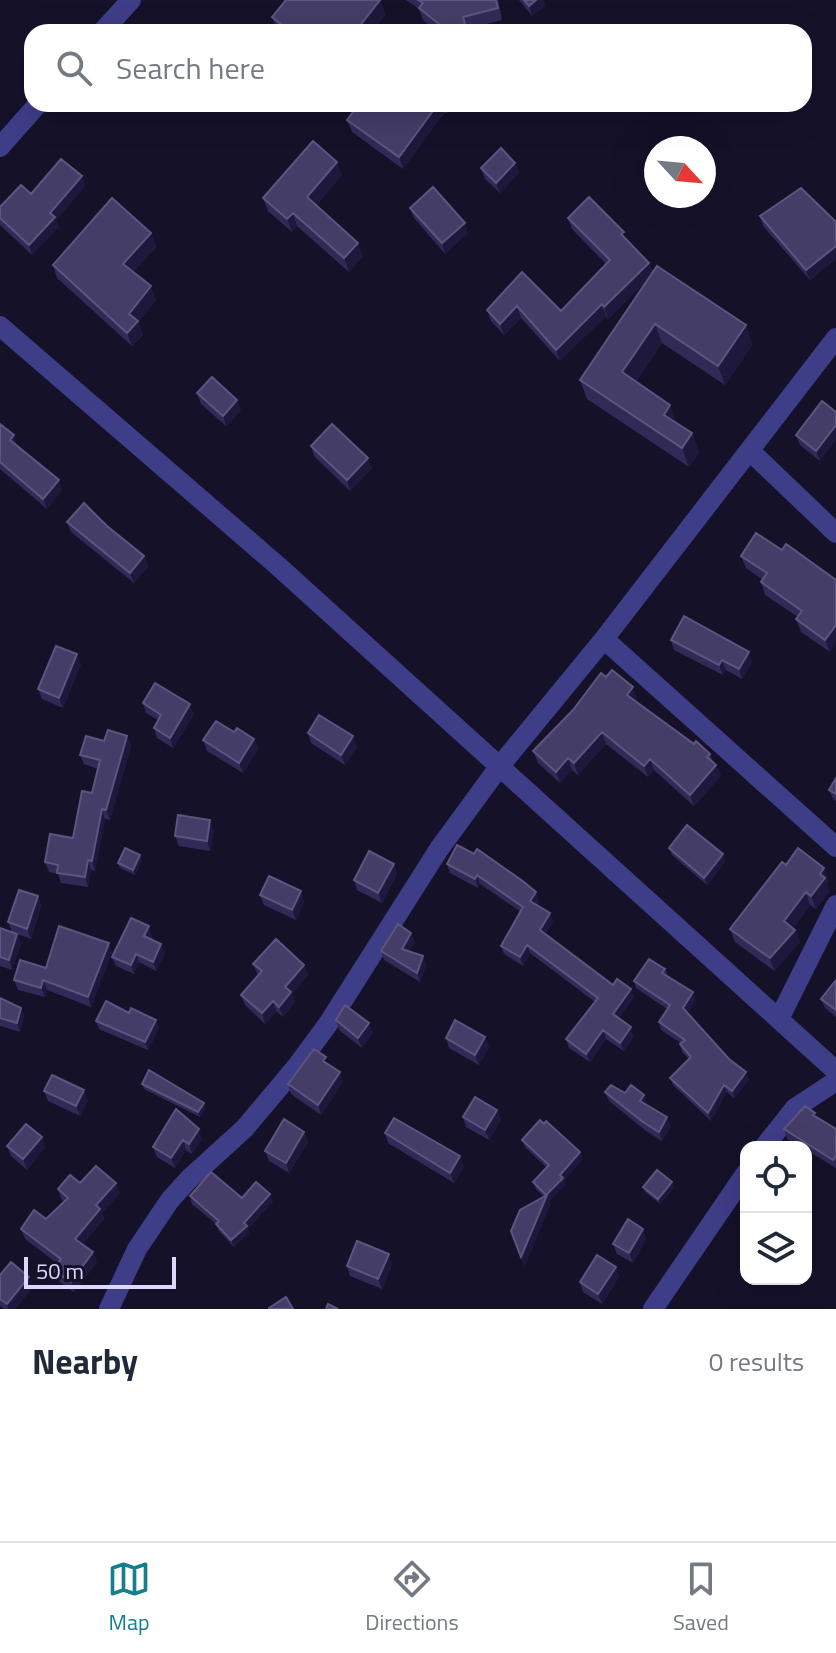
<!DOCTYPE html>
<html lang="en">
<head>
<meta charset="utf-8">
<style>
  body { margin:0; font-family:"Titillium Web",sans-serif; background:#f2f2f3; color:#1f2937 }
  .controls { position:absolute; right:24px; bottom:24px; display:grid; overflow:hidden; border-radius:16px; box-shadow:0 8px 32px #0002 }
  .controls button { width:72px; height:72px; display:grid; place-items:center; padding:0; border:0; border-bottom:2px solid #e0e1e3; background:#fff; color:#1f2937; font:40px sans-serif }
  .compass { position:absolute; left:644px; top:136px; width:72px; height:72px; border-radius:50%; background:#fff; box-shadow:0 8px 32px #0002; rotate:116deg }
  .scale { position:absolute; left:24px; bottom:20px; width:152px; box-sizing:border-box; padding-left:8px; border:4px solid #ddd9fe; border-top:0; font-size:22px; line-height:28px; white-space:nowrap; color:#ddd9fe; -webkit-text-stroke:6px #141129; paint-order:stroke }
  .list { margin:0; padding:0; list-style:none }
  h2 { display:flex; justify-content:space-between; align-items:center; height:104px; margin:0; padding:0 32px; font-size:34px }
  h2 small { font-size:26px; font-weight:400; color:#747a83 }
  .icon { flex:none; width:44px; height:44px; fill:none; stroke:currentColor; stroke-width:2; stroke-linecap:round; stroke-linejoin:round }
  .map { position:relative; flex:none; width:836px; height:1309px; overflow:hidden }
  .search { position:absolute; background:#fff; box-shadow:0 8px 32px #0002; left:24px; right:24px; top:24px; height:88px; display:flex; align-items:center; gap:20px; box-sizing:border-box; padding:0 28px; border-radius:24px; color:#747a83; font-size:30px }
  .sheet { height:232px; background:#fff }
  nav { display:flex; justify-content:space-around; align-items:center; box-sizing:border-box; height:112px; border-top:2px solid #e0e1e3; background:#fff; font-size:22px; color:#747a83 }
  nav a { display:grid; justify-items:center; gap:4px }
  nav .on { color:#167f8f }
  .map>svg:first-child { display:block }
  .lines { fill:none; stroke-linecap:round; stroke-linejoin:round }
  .minor { stroke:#3e3d87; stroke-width:20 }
  .wall { fill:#322a56 }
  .shaded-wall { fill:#1e183c }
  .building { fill:#443d68; stroke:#5c557f; stroke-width:2 }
</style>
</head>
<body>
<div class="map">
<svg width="836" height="1309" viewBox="0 0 836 1309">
  <rect width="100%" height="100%" fill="#141129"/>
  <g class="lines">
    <!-- minor -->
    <path class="minor" d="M102,32L131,0
      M0,147L38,104
      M0,326L278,566L836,1071
      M750,451L836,533
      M604,639L836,847
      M779,1019L836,905
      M764,1147L795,1108L836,1081
      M109,1309L137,1249L170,1200L189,1179L245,1128L297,1066L328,1024L439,849L499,767L604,639L836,338
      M653,1309L746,1173"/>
  </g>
  <!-- wall -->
  <path class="wall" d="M380,0L385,15L372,32H278L272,17Z
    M406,0H498L502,20L467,29L468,32H438L423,20L419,9Z
    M519,0H543L545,6L532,16Z
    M359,104H485L444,113L403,169L352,132L347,120Z
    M515,163L519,173L500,193L485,179L481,168Z
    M342,175L316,205L363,256L349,272L297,226L292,232L268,211L263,198Z
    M82,176L85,186L56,220L59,227L32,255L0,225V207Z
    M410,208L468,233L445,254L414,218Z
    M760,216L836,222V259L810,280L763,226Z
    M568,218L627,240L649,263L653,272L753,344L725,385L662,343L636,382L677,424L692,433L699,453L689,467L587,399L580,380L648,279L608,319L606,316L560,361L521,318L504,335L491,321L487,310L522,272L561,311L606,264L572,229Z
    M151,233L156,247L133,272L156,300L138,322L143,335L132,346L57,278L53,265Z
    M197,393L241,410L226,426L201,404Z
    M836,412L820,461L800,445L796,435Z
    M0,424L17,446L62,490L47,509L0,469Z
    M311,446L372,468L350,491L314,456Z
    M67,522L107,526L144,556L148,566L134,583L71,532Z
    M782,550L836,580L830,652L801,632L796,619L798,617L765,595L761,582L763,580L746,568L741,556Z
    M671,640L752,662L742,679L726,670L723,675L674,650Z
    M81,664L63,708L42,699L38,689Z
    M637,699L635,701L694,744L710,754L713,762L716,765L721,776L694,806L654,770L648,777L606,744L578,775L572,770L560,783L538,763L533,751Z
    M143,703L194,714L173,748L157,738L154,728L158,720L146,713Z
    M234,732L254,739L258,749L243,773L207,751L203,740Z
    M308,733L353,736L357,747L345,765L311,743Z
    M127,736L131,746L110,820L105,819L95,871L91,870L88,887L61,883L58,874L49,872L45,862L73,838L92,793L98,769L84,764L80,755L104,741Z
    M836,778V801L833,799L829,790Z
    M214,830L210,851L179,846L175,836Z
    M457,845L539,901L537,905L553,921L545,934L613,985L634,997L619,1018L634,1036L624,1051L606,1039L590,1062L569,1048L566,1039L595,1002L530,953L523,966L504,954L501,946L521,912L480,884L478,888L450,873L447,864Z
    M669,848L725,862L707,885L672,855Z
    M140,855L142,860L135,875L120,868L118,863Z
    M394,864L397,874L382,903L357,890L354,880Z
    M786,865L829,881L827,884L830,891L816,909L810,905L793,928L795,930L800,942L774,971L735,942L730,929Z
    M260,895L304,902L296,920L264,905Z
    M38,896L41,906L31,939L17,934L21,944L12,970L0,966V928L12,932L8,922Z
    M152,935L151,939L165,953L156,971L139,962L134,974L116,966L112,957Z
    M415,942L409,951L426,965L420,982L384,960L381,951Z
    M112,952L91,1007L47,990L45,997L18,990L14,980L46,968Z
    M253,964L304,965L308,975L292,994L295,1002L283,1017L276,1011L265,1024L245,1005L241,995L258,975Z
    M665,969L668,977L696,1000L688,1013L749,1080L734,1098L727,1092L711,1121L673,1085L670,1078L689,1059L682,1052L680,1044L681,1043L661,1030L659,1022L667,1009L636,988L634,981Z
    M836,980V1017L825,1008L821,999Z
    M0,998L21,1008L24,1016L20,1032L0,1026Z
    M129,1013L156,1020L159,1028L148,1050L99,1029L96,1021Z
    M336,1020L373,1033L362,1048L339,1030Z
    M446,1038L489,1047L479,1065L449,1048Z
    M328,1065L343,1082L321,1115L291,1094L288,1084Z
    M142,1084L204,1103L205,1108L200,1117L144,1089Z
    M44,1091L88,1100L80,1116L48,1101Z
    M605,1092L647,1104V1105L671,1126L662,1141L646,1131L609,1101Z
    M176,1109L202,1139L192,1154L186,1150L175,1168L157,1157L153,1147Z
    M497,1110L501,1120L489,1140L466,1127L463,1117Z
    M816,1117L836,1129V1168L806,1150V1147H801L787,1139L784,1129Z
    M304,1132L308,1142L289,1173L269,1161L265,1151Z
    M385,1133L464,1166L454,1183L388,1143Z
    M42,1137L45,1147L27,1170L11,1156L7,1146Z
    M522,1140L580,1152L583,1159L564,1180L565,1185L549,1201L550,1205L524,1267L544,1197L536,1189L533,1182L547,1168L525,1147Z
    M80,1183L120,1193L102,1213L104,1219L83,1244L97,1262L74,1292L57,1280L53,1270L58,1264L25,1239L21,1229L46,1219L64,1202L61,1199L58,1189Z
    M643,1187H674L660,1204L645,1192Z
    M190,1196L242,1198L273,1201L248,1229L249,1233L234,1247L219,1231L216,1224L192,1204Z
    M643,1229L646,1239L633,1263L617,1254L613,1244Z
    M392,1264L382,1289L350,1276L347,1266Z
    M616,1267L619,1277L602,1304L583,1292L580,1282Z
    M0,1275L33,1287L15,1309H4L0,1306Z"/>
  <!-- shaded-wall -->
  <path class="shaded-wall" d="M380,0L385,15L372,32H355Z
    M536,0H543L545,6L532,16L529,6Z
    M438,104H440L444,113L403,169L399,157Z
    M337,162L342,175L311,210L307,197Z
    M515,163L519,173L500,193L496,183Z
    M82,176L85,186L56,220L59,227L32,255L29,245L50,213Z
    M293,213L297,226L292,232L287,219Z
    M465,223L468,233L445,254L442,243Z
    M151,233L156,247L128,277L123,264Z
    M358,243L363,256L349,272L344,258Z
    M836,246V259L810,280L806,270Z
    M649,263L653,274L608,319L604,307Z
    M151,286L156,300L138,322L143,335L132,346L127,333L129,314Z
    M602,304L606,316L560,361L556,350Z
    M517,306L521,318L504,335L500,324Z
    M655,324L662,343L629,392L622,372Z
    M746,325L753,344L725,385L718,366Z
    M237,400L241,410L226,426L223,416Z
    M670,405L677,424L664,415Z
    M836,425V440L820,461L816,451Z
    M692,433L699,453L689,467L682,448Z
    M14,435L17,445L14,450L10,440Z
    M368,458L372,468L350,491L347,480Z
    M59,480L62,490L47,509L43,499Z
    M144,556L148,566L134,583L130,573Z
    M836,625V643L830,652L825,640Z
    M749,652L752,662L742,679L739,669Z
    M77,654L81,664L63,708L59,698Z
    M722,660L726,670L723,675L719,665Z
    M633,687L637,699L631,707L627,695Z
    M190,704L194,714L173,748L170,738Z
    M602,732L606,744L578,775L574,763Z
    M127,736L131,746L110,820L106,810Z
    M353,736L357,747L345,765L341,755Z
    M254,739L258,749L243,773L239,763Z
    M568,758L572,770L560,783L556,772Z
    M650,759L654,770L648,777L644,766Z
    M716,765L721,776L694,806L690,795Z
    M102,809L105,819L95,871L92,861Z
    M210,820L214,830L210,851L207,841Z
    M723,854L725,862L707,885L704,878Z
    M140,855L142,860L135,875L133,870Z
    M88,860L91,870L88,887L85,877Z
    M394,864L397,874L382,903L378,893Z
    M824,868L829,881L827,884L830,891L816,909L811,896L820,874Z
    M477,875L480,884L478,888L475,879Z
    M301,891L304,902L296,920L292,910Z
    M536,892L539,901L533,909L530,901Z
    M806,892L810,905L788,934L784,921Z
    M38,896L41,906L31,939L27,929Z
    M550,913L553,921L543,939L540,930Z
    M149,926L152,935L148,945L144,936Z
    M795,930L800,942L774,971L770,958Z
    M411,933L415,942L405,958L402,949Z
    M17,934L21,944L12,970L9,960Z
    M109,943L112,952L91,1007L88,997Z
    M161,944L165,953L156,971L153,962Z
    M527,945L530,953L523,966L520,957Z
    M136,954L139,962L134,974L131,965Z
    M423,956L426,965L420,982L417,973Z
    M304,965L308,975L292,994L295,1002L283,1017L279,1007L285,987Z
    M43,980L47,990L45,997L41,988Z
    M631,989L634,997L616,1023L613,1014Z
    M693,992L696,1000L686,1016L683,1008Z
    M273,1001L276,1011L265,1024L262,1013Z
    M21,1008L24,1016L20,1032L17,1023Z
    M156,1020L159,1028L148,1050L145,1042Z
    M369,1023L373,1033L362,1048L358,1038Z
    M631,1027L634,1036L624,1051L620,1043Z
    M603,1030L606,1039L590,1062L586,1054Z
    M485,1037L489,1047L479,1065L475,1055Z
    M340,1072L343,1082L321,1115L318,1105Z
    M746,1072L749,1080L734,1098L732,1091Z
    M724,1085L727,1092L711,1121L708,1113Z
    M84,1090L88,1100L80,1116L76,1106Z
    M644,1095L647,1104L643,1110L640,1101Z
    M204,1103L205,1108L200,1117L198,1112Z
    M497,1110L501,1120L489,1140L485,1130Z
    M667,1117L671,1126L662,1141L659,1132Z
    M199,1129L202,1139L192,1154L189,1144Z
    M304,1132L308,1142L289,1173L286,1163Z
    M42,1137L45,1147L27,1170L23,1159Z
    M183,1140L186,1150L175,1168L171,1158Z
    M580,1152L583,1159L564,1180L565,1185L549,1202L546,1195L560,1175Z
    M460,1156L464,1166L454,1183L450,1173Z
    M672,1182L674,1187L660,1204L658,1199Z
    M116,1183L120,1193L102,1213L104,1219L79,1249L75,1239L96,1205Z
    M270,1194L273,1201L248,1229L249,1233L234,1247L231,1240L244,1223Z
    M547,1195L550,1205L524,1267L521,1257Z
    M643,1229L646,1239L633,1263L629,1253Z
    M93,1252L97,1262L74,1292L71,1282Z
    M389,1254L392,1264L382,1289L378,1279Z
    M616,1267L619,1277L602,1304L598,1294Z
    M29,1277L33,1287L15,1309H8L7,1304Z"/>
  <!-- building -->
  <path class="building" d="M286,0H380L355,32H291L272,17Z
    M418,0H496L498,8L463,17L467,32H445L444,28L419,8L423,3Z
    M524,0H536L529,6Z
    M359,104H438L399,157L347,120Z
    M313,141L337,162L307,197L358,243L344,258L293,213L287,219L263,198Z
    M501,148L515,163L496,183L481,168Z
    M61,159L82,176L50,213L55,217L29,245L0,218V207L21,185L31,194Z
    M433,187L465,223L442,243L410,208Z
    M801,188L836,222V246L806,270L760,216Z
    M589,197L624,232L621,234L649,263L604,307L602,304L556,350L517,306L500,324L487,310L522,272L561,311L610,260L568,218Z
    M112,198L151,233L123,264L151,286L129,314L138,321L127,333L53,265Z
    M657,266L746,325L718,366L655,324L622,372L670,405L664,415L692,433L682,448L580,380Z
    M212,377L237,400L223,416L197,393Z
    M822,401L836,412V425L816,451L796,435Z
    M0,424L14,435L10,440L59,480L43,499L0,462Z
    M332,424L368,458L347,480L311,446Z
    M84,503L107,526L144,556L130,573L67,522Z
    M756,533L782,550L786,544L836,580V625L825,640L796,619L802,611L761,582L767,573L741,556Z
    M684,616L749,652L739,669L722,660L719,665L671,640Z
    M56,646L77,654L59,698L38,689Z
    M612,670L633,687L627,695L694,744L696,741L710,754L707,757L716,765L690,795L650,759L644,766L602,732L574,763L568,758L556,772L533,751L573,710L601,673L606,677Z
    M155,683L190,704L170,738L154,728L161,715L143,703Z
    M319,715L353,736L341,755L308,733Z
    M216,721L234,732L237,728L254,739L239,763L203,740Z
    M108,730L127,736L106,810L102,809L92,861L88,860L85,877L57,873L58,865L45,862L50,834L73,838L82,791L92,793L100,760L80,755L86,736L104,741Z
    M836,778V794L829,790Z
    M178,815L210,820L207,841L175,836Z
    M687,825L723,854L704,878L669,848Z
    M457,845L474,854L477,849L524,882L536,892L530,901L550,913L540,930L613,985L617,979L631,989L613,1014L631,1027L620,1043L603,1030L586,1054L566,1039L598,998L527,945L520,957L501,946L523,907L477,875L475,879L447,864Z
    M125,848L140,855L133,870L118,863Z
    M798,848L824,868L820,874L825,878L811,896L806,892L784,921L795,930L770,958L730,929L782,862L786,865Z
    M369,851L394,864L378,893L354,880Z
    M269,876L301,891L292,910L260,895Z
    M19,890L38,896L27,929L8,922Z
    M131,918L149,926L144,936L161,944L153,962L136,954L131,965L112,957Z
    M398,924L411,933L402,949L423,956L417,973L381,951Z
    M59,926L109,943L88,997L43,980L41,988L14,980L20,960L46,968Z
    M0,928L17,934L9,960L0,957Z
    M276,939L304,965L285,987L291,992L279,1007L273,1001L262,1013L241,995L262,971L253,964Z
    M649,959L665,969L662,973L693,992L683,1008L729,1059L746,1072L732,1091L724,1085L708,1113L670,1078L691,1057L680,1044L685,1040L659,1022L670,1005L634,981Z
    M836,980V1010L821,999Z
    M0,998L21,1008L17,1023L0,1018Z
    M106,1001L129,1013L131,1008L156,1020L145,1042L96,1021Z
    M345,1005L369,1023L358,1038L336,1020Z
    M455,1020L485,1037L475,1055L446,1038Z
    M314,1049L326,1057L323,1061L340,1072L318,1105L288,1084Z
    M149,1070L204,1103L198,1112L142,1084Z
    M52,1075L84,1090L76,1106L44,1091Z
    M611,1085L625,1093L631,1085L644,1095L640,1101L667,1117L659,1132L643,1122L605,1092Z
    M475,1097L497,1110L485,1130L463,1117Z
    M805,1106L815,1113L813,1115L836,1129V1156L833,1160L784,1129Z
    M176,1109L199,1129L189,1144L183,1140L171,1158L153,1147Z
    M394,1118L460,1156L450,1173L385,1133Z
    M284,1119L304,1132L286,1163L265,1151Z
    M540,1120L544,1124L546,1121L580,1152L560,1175L563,1178L546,1195L533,1182L549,1165L522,1140Z
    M26,1124L42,1137L23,1159L7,1146Z
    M96,1166L116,1183L96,1205L100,1209L75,1239L93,1252L71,1282L53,1270L61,1259L21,1229L34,1210L46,1219L68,1198L58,1189L70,1175L80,1183Z
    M657,1170L672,1182L658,1199L643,1187Z
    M211,1172L242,1198L256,1182L270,1194L244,1223L247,1226L231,1240L216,1224L219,1221L190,1196Z
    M547,1195L521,1257L511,1231L520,1210Z
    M628,1219L643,1229L629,1253L613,1244Z
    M357,1241L389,1254L378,1279L347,1266Z
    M597,1255L616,1267L598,1294L580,1282Z
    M11,1262L29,1277L7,1304L0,1299V1275Z
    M286,1297L293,1309H269V1308Z
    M328,1304L338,1309H326Z"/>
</svg>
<div class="controls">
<button><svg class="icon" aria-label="locate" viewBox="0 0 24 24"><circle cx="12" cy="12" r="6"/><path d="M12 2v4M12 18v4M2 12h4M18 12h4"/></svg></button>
<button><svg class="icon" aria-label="layers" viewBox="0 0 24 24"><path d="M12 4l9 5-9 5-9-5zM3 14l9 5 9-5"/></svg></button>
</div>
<svg class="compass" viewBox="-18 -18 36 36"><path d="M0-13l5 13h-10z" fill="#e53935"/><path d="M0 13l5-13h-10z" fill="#747a83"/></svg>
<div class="scale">50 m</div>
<div class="search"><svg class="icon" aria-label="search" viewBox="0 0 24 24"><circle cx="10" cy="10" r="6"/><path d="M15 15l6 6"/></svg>Search here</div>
</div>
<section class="sheet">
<h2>Nearby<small>0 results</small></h2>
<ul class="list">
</ul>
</section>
<nav>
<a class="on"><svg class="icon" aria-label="map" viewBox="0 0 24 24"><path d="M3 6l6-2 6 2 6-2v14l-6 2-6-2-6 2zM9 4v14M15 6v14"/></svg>Map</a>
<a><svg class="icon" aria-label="directions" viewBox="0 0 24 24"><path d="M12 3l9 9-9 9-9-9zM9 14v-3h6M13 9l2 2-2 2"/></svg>Directions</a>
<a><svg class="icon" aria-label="saved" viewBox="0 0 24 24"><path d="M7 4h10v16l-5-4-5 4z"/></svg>Saved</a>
</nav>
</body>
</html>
